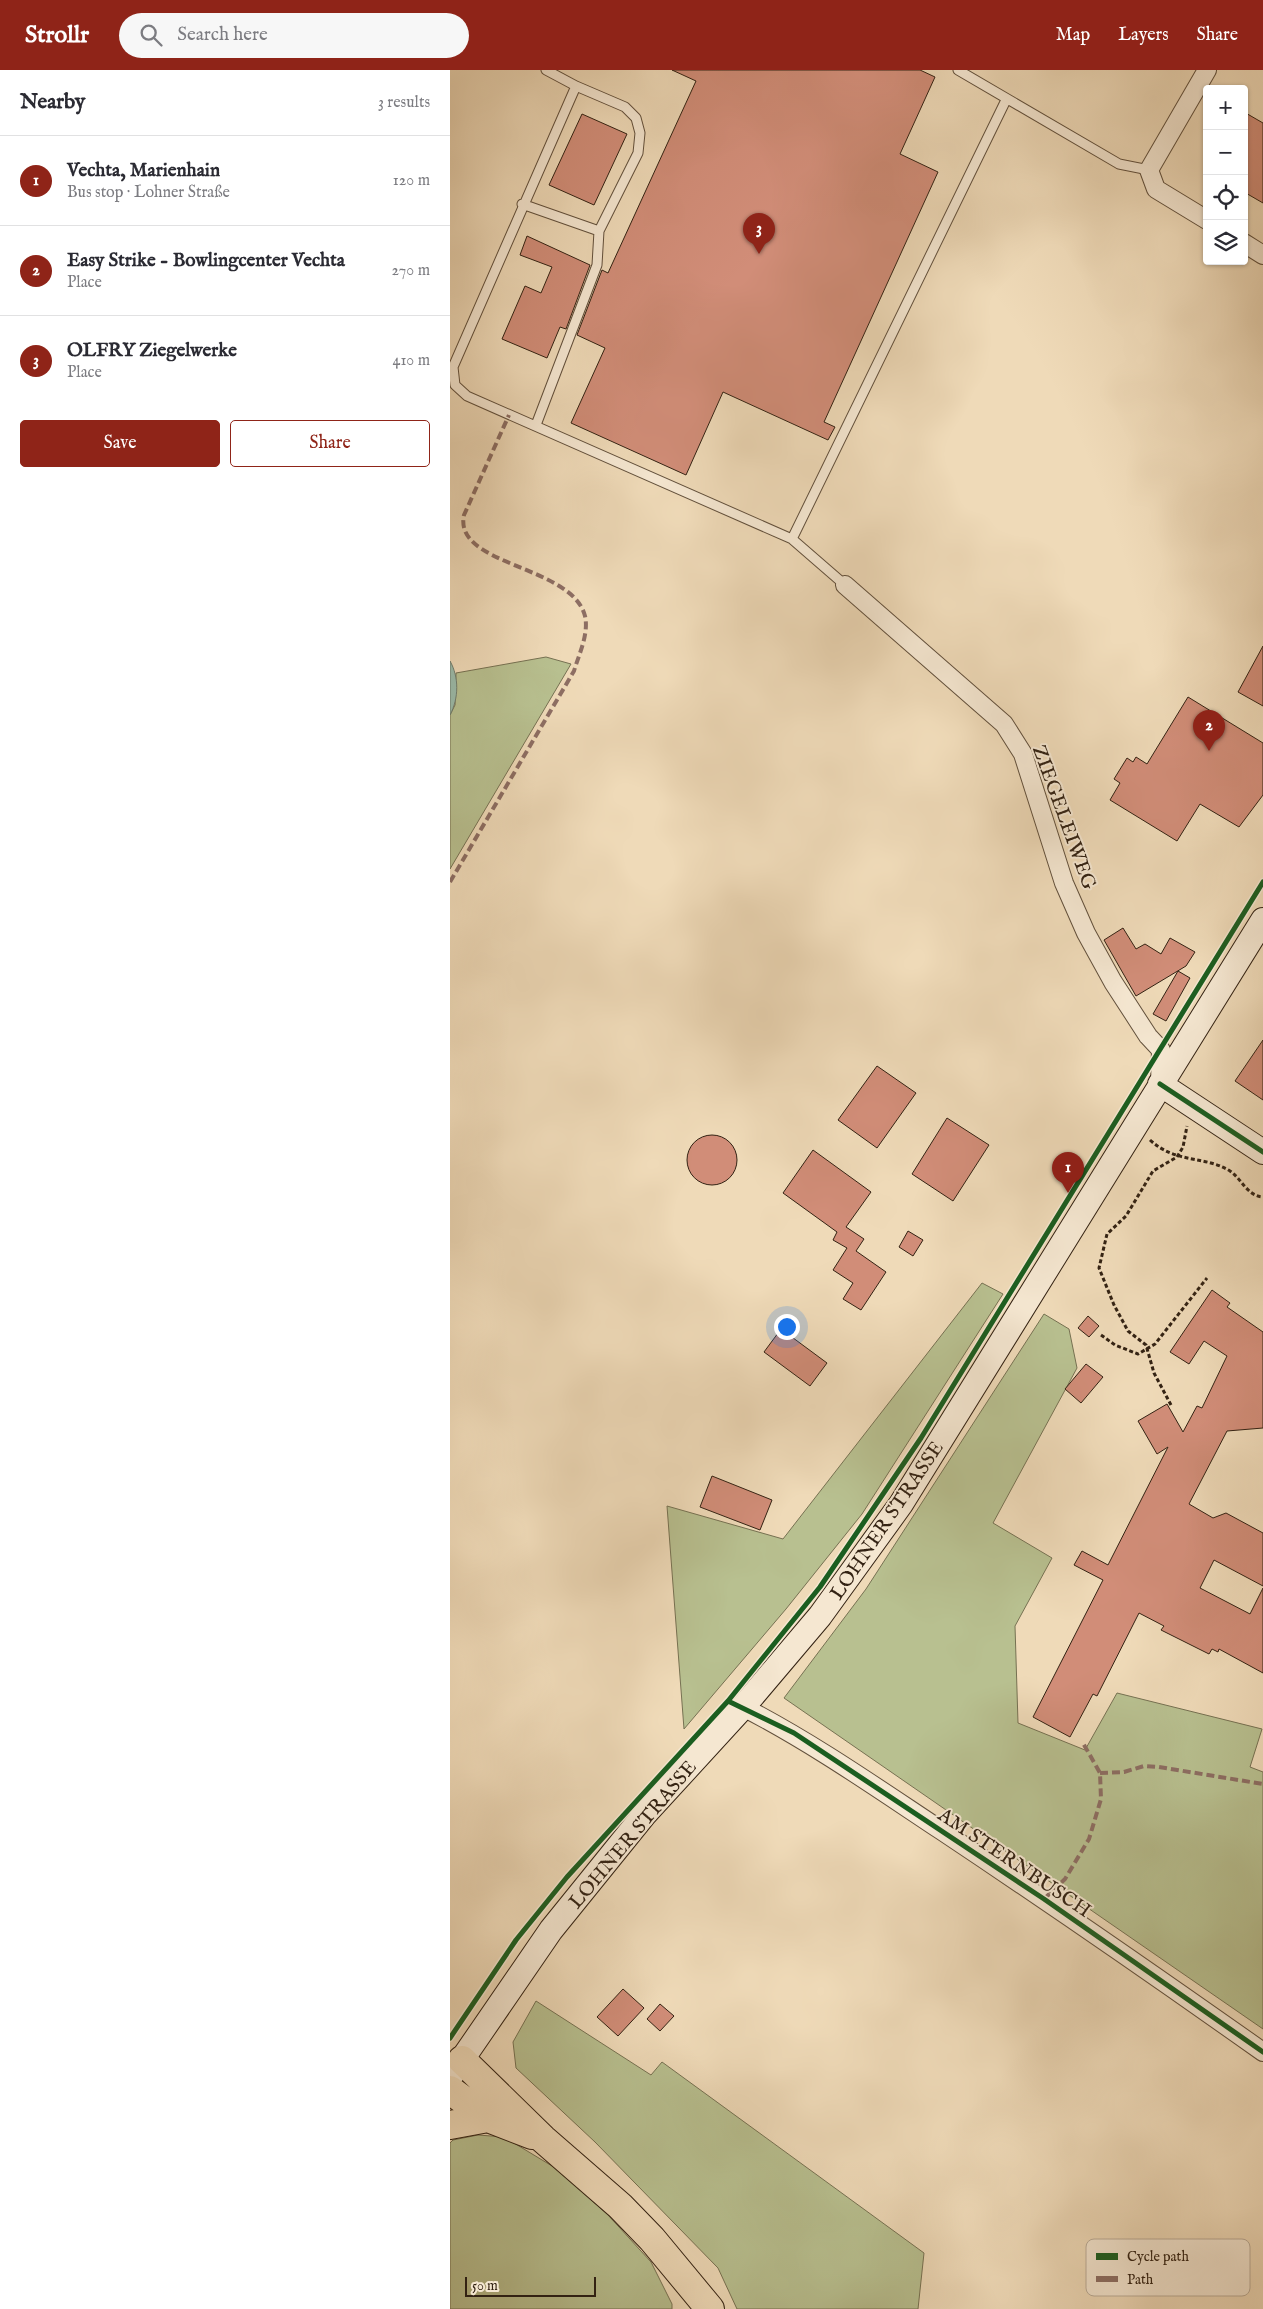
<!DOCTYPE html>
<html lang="en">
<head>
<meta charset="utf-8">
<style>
  body { margin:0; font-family:"IM FELL English",serif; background:#f7f7f7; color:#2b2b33 }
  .controls { position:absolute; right:15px; top:15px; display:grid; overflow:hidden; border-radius:5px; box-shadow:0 1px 4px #0004 }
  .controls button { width:45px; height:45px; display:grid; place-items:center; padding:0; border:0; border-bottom:1px solid #e1e1e2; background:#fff; color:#2b2b33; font:25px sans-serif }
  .scale { position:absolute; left:15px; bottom:12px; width:131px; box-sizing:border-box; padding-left:5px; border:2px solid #332213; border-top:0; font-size:14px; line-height:18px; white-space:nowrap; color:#332213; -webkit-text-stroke:4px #f5e7d1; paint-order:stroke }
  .you { position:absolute; left:336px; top:1256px; width:18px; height:18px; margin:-12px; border:4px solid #fff; border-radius:50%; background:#1a73e8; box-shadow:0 0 0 8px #1a73e833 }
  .badge { display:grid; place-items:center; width:32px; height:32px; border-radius:50%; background:#8f2418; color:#fff; font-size:16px; font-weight:700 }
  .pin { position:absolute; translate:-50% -41px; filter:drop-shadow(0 1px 2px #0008) }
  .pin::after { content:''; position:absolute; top:26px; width:18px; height:15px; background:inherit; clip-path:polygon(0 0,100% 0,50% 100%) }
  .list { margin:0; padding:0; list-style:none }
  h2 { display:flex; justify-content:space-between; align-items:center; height:65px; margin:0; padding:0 20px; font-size:21px }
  h2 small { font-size:16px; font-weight:400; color:#7c7c81 }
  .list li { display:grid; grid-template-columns:32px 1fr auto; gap:15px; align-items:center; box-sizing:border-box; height:90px; padding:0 20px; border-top:1px solid #e1e1e2 }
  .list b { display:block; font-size:19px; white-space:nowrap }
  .list p { margin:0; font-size:16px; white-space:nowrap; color:#7c7c81 }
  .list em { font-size:16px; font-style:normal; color:#7c7c81 }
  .actions { display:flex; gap:10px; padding:15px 20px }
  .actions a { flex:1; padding:11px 0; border:1px solid #8f2418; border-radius:5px; text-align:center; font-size:18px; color:#8f2418 }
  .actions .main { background:#8f2418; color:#fff }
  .icon { flex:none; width:28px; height:28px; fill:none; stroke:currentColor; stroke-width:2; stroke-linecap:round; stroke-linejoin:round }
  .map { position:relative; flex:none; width:813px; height:2239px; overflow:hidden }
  header { display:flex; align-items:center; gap:30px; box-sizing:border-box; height:70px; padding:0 25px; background:#8f2418; color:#fff }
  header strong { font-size:24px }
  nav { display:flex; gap:28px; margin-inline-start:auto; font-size:18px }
  .search { width:350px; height:45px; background:#f7f7f7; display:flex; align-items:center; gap:12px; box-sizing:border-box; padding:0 18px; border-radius:28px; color:#7c7c81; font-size:19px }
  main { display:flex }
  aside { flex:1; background:#fff }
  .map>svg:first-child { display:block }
  .green { fill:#b8c090; stroke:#767152 }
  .water { fill:#9bbbaa; stroke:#717e6e }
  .building { fill:#d18d78; stroke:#332213 }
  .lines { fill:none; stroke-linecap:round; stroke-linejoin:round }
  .lane-casing { stroke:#62503c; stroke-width:11 }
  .street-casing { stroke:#62503c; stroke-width:20 }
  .secondary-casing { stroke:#332213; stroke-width:26 }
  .primary-casing { stroke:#332213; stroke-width:30 }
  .path { stroke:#332213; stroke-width:3; stroke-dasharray:4 2.5; stroke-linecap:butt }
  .lane { stroke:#f5e7d1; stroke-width:9 }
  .street { stroke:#f5e7d1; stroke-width:18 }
  .secondary { stroke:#f5e7d1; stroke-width:24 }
  .primary { stroke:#efdab8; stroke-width:28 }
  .quiet { stroke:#8d6e63; stroke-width:4; stroke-dasharray:8 4; stroke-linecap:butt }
  .cycleway-casing { stroke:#f5e7d1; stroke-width:8 }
  .cycleway { stroke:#1b5e20; stroke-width:5 }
  .labels { text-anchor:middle; stroke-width:4; stroke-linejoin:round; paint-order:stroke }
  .street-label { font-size:20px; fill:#332213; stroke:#f5e7d1 }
  .key { fill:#f5e7d1; stroke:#bbac98; stroke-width:1 }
  .key-label { font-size:14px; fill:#332213 }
</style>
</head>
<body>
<header>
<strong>Strollr</strong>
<div class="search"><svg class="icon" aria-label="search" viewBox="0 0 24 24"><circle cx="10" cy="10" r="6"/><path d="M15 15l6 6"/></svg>Search here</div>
<nav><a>Map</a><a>Layers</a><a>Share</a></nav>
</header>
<main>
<aside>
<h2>Nearby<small>3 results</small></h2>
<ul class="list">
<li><span class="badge">1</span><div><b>Vechta, Marienhain</b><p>Bus stop · Lohner Straße</p></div><em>120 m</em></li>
<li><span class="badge">2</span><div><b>Easy Strike - Bowlingcenter Vechta</b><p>Place</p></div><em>270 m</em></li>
<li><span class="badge">3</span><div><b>OLFRY Ziegelwerke</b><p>Place</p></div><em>410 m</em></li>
</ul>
<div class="actions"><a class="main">Save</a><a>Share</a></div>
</aside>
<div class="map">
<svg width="813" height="2239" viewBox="0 0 813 2239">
  <rect width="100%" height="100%" fill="#efdab8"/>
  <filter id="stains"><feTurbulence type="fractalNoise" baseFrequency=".004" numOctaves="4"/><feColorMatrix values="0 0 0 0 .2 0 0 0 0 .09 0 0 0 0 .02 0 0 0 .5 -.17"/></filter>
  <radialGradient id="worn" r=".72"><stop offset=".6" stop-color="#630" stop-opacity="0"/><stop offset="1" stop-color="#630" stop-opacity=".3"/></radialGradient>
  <!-- green -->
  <path class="green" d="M96,587L121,594L0,799V645L5,635L6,603Z
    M532,1213L553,1224L412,1444L336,1539L234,1659L217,1436L333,1469Z
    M594,1244L619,1259L627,1298L543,1453L602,1488L565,1556L568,1653L635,1680L667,1623L812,1659L800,1697L813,1702V1959L334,1628L416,1519Z
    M86,1931L201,2005L212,1992L474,2183L468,2239H287L268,2198L145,2072L66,1998L63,1972Z
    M28,2065L54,2067L107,2099L158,2145L201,2192L222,2234V2239H0V2073L3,2070Z"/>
  <!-- water -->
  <path class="water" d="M0,591C9,607 9,628 0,645Z"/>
  <!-- building -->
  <path class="building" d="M222,0H470L485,7L450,84L488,102L374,352L385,357L378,370L273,322L236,405L121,353L155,278L127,265L152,200L158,203L246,11Z
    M794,42L813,53V133L794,122Z
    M132,44L177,64L144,135L99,115Z
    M77,166L140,195L116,259L110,257L97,288L52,269L75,216L91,223L102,197L70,185Z
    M813,576V636L788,622Z
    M738,627L813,673V725L789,757L750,734L727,771L660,730L670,713L664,709L677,688L683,692L686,687L697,694Z
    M673,858L686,879L695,874L711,884L720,868L745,882L736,896L686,926L654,870Z
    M728,901L740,908L716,951L703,944Z
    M813,970V1030L785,1011Z
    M427,996L466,1023L427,1078L388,1050Z
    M497,1048L539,1075L503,1131L462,1104Z
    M237 1090a25 25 0 1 1 50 0a25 25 0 1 1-50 0Z
    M363,1080L421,1122L396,1157L414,1169L406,1181L436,1202L411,1240L393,1229L403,1213L383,1200L397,1178L383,1170L387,1162L333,1123Z
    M458,1161L473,1170L463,1186L449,1177Z
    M762,1220L780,1233L777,1237L813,1262V1358L777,1361L739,1434L763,1448L776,1443L813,1463V1516L764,1490L750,1518L800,1544L813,1518V1603L769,1579L768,1582L762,1579L759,1584L711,1560L714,1556L689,1543L647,1626L643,1624L620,1667L583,1647L653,1510L624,1495L632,1481L658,1495L718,1377L707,1384L688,1351L717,1334L733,1362L747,1336L752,1338L777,1286L754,1271L739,1294L720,1282Z
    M638,1246L649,1256L639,1267L628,1258Z
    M331,1259L377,1293L360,1316L314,1282Z
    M636,1294L653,1307L631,1333L615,1319Z
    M262,1406L322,1430L310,1460L250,1437Z
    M173,1919L194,1938L168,1966L147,1947Z
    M210,1934L224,1946L210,1961L197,1949Z"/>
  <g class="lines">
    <defs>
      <path id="lane" d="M96,0L126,16
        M508,0L669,94L699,100
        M72,134L149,161
        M86,355L147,195L149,161L188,83L190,63L186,48L175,37L126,16L3,297L5,315L17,326L342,469
        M395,515L342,469L556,30"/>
      <path id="street" d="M757,150L706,119L699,100L757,0
        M794,173L813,185
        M395,515L554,654L573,684L614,813L636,863L663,912L698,966L711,980L710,1014
        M293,1637C363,1673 427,1718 492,1761C600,1833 707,1907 813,1982"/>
      <path id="secondary" d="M710,1014L813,1082
        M0,2007L101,1860L194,1745L293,1637L370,1546L451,1434L813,850"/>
      <path id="primary" d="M12,1990L93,2069L170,2136L202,2169L260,2239
        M0,2020L38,2048L82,2065
        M0,2055L38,2048"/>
    </defs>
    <!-- lane casing -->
    <use href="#lane" class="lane-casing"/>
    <!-- street casing -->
    <use href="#street" class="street-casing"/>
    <!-- secondary casing -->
    <use href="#secondary" class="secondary-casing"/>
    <!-- primary casing -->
    <use href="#primary" class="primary-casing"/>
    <!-- path -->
    <path class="path" d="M700,1070C726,1094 754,1085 780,1101C792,1109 797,1126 813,1127
      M651,1265L665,1275L688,1284L705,1274L757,1208
      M721,1335L704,1303L696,1275L678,1261L664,1235L649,1198L657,1164L676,1146L703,1101L727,1087L733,1077L737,1056"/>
    <!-- lane -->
    <use href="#lane" class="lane"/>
    <!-- street -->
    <use href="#street" class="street"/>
    <!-- secondary -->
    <use href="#secondary" class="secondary"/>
    <!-- primary -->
    <use href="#primary" class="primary"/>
    <!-- quiet -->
    <path class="quiet" d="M0,812L124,601C129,584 139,564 135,546C122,495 3,496 14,445L59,345
      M650,1703L674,1702L694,1696L709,1697L813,1714
      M594,1829L615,1809L639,1769L651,1729L650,1703L633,1673"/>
    <defs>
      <path id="cycleway" d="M710,1014L813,1082
        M278,1631L344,1663L594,1829L813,1982
        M0,1968L66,1870L117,1807L278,1631L370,1517L471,1368L813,812"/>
    </defs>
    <!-- cycleway casing -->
    <use href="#cycleway" class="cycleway-casing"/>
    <!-- cycleway -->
    <use href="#cycleway" class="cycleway"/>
  </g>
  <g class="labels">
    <!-- street labels -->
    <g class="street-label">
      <text transform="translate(615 747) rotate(70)" y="7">ZIEGELEIWEG</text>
      <text transform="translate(436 1450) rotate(-56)" y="7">LOHNER STRASSE</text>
      <text transform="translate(182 1764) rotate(-50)" y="7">LOHNER STRASSE</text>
      <text transform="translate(565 1792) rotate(34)" y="7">AM STERNBUSCH</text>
    </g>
  </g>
  <!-- legend -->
  <rect x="636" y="2169" width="164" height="57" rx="8" class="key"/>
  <rect x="646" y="2183" width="22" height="7" fill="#1b5e20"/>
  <rect x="646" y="2206" width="22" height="6" fill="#8d6e63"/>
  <g class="key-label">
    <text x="677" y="2191">Cycle path</text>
    <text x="677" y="2214">Path</text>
  </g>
  <rect width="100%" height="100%" filter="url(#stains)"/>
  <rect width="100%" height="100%" fill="url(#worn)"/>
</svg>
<div class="controls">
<button>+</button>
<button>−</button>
<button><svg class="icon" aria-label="locate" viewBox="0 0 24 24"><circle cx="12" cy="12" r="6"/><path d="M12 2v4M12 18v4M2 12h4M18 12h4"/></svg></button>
<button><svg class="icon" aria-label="layers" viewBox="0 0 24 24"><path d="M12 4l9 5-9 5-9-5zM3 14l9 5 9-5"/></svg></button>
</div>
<div class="scale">50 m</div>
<div class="you"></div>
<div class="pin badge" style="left:618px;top:1123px">1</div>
<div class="pin badge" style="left:759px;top:681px">2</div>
<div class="pin badge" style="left:309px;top:184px">3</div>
</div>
</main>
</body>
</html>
